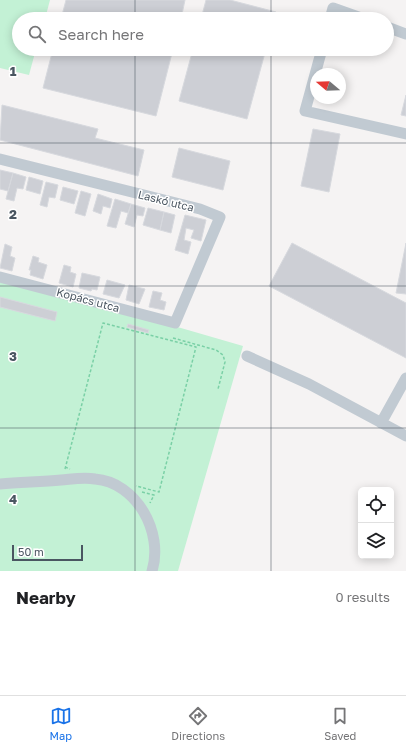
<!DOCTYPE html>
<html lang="en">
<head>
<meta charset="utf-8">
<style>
  body { margin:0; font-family:"Golos Text",sans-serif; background:#f2f2f2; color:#202124 }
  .controls { position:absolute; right:12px; bottom:12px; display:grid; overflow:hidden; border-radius:6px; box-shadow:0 2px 10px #0003 }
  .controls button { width:36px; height:36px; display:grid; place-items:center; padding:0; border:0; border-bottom:1px solid #e0e0e0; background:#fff; color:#202124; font:20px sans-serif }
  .compass { position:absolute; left:310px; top:68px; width:36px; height:36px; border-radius:50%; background:#fff; box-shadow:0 2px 10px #0003; rotate:289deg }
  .scale { position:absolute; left:12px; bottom:10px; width:71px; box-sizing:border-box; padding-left:4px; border:2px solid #4a5661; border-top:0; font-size:11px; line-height:14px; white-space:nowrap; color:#4a5661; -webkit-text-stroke:3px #fff; paint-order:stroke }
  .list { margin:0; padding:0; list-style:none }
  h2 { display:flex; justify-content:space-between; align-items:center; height:52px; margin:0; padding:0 16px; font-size:17px }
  h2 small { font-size:13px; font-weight:400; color:#757577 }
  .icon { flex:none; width:22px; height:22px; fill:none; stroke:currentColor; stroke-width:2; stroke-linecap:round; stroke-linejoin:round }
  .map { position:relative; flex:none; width:406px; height:571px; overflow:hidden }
  .search { position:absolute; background:#fff; box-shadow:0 2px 10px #0003; left:12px; right:12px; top:12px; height:44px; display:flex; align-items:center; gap:10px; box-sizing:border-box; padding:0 14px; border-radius:22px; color:#757577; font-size:15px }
  .sheet { height:124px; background:#fff }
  nav { display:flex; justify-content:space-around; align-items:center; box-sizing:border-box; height:56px; border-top:1px solid #e0e0e0; background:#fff; font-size:11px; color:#757577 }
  nav a { display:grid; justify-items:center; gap:2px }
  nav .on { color:#1a73e8 }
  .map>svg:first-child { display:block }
  .green { fill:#c3f1d5 }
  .building { fill:#cdcfd5; stroke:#d7d9de }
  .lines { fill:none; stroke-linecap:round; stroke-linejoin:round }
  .path { stroke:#7ad0a6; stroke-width:1.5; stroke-dasharray:3 2; stroke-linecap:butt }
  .minor { stroke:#c1cad2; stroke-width:11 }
  .grid { fill:none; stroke:#4a5661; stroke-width:1; stroke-opacity:0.55 }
  .labels { text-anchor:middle; stroke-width:3; stroke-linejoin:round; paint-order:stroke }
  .street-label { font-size:11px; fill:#4a5661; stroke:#fff }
  .grid-label { font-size:13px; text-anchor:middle; font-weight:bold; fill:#4a5661; stroke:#fff; stroke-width:3; stroke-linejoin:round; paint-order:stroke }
</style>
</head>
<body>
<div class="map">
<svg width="406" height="571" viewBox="0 0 406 571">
  <rect width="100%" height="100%" fill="#f5f3f3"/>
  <!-- green -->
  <path class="green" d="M0,0H50L45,19H19V49H36L29,75L0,68Z
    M0,282L181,328L243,346L178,571H0Z"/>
  <!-- building -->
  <path class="building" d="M66,0H185L181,19H61Z
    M206,0H230L276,12L274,19H201Z
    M53,49H173L156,116L43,88Z
    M193,49H266L247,119L179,101Z
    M406,95V116L401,115Z
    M2,105L98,129L95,138L144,150L138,176L0,140Z
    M313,129L340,134L329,192L301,186Z
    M179,148L230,161L223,190L172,177Z
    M0,170L13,173L8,191L0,189Z
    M13,173L26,177L23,189L17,188L14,201L6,199Z
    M29,177L43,181L40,194L26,190Z
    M46,182L58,185L55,198L49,197L47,207L40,205Z
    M63,187L78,191L74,204L60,200Z
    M81,191L91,194L85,216L75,213Z
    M98,194L112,199L110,208L103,206L101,214L93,211Z
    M115,199L131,204L128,213L121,211L116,228L107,226Z
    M131,204L145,208L143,216L137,215L134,227L125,224Z
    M148,208L164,212L160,230L143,225Z
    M164,212L175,215L171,233L160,230Z
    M185,215L206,220L201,241L191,238L194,230L186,228L184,240L191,242L188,254L175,250Z
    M292,243L406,303V358L269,286Z
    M406,243V294L396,293Z
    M5,244L12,247L10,256L15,258L12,271L0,268Z
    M33,256L39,258L38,262L47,265L43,279L30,275L31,270H29Z
    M64,265L71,267L70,272L76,274L73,287L59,283Z
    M82,273L100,277L97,290L92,289L91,291L79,288Z
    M107,280L125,285L119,298L103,294Z
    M129,285L145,289L139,304L126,300Z
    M153,291L162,293L160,300L166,302L164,310L149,307Z
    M0,297L57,312L55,321L0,307Z
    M128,324L149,330L148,333L127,327Z"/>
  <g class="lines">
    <!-- path -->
    <path class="path" d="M173,338L216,350L223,355L225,362L218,389
      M65,467L70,469
      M65,469L103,323L196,347L159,492L136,486
      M142,492L154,495L150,503"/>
    <!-- minor -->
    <path class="minor" d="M330,19L333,8L364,19
      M387,27L406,34
      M322,49L305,111L406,134
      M0,159L200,209L220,217L175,323L0,277
      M247,356L309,384L406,436
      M381,423L406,378
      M0,484C20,482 41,482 61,480C73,479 84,477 95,479C136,482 164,532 152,571"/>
  </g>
  <!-- grid -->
  <path class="grid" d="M135,0V19M271,0V19M135,49V571M271,49V571M0,143H406M0,286H406M0,428H406"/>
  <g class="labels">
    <!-- street labels -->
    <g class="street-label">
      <text transform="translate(166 201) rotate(14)" y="4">Laskó utca</text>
      <text transform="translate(88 300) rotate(15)" y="4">Kopács utca</text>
    </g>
  </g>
  <g class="grid-label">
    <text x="13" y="76">1</text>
    <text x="13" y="219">2</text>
    <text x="13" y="361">3</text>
    <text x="13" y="504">4</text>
  </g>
</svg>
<div class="controls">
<button><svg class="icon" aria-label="locate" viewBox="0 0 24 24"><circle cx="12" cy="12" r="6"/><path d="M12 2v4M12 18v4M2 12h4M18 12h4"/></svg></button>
<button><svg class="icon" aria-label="layers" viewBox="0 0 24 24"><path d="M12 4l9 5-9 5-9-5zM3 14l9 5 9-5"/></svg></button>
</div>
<svg class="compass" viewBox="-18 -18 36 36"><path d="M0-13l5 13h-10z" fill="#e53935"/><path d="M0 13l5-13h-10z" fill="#757577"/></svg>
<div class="scale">50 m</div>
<div class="search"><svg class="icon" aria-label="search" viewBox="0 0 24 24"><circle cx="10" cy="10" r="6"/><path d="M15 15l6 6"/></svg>Search here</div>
</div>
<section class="sheet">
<h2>Nearby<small>0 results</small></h2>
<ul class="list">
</ul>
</section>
<nav>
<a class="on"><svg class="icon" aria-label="map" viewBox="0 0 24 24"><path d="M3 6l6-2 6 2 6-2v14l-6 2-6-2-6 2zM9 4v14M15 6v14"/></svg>Map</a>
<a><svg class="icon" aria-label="directions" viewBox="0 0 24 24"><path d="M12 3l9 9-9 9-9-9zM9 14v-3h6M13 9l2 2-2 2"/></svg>Directions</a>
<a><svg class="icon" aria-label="saved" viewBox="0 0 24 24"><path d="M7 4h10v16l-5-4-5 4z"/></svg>Saved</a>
</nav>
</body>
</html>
